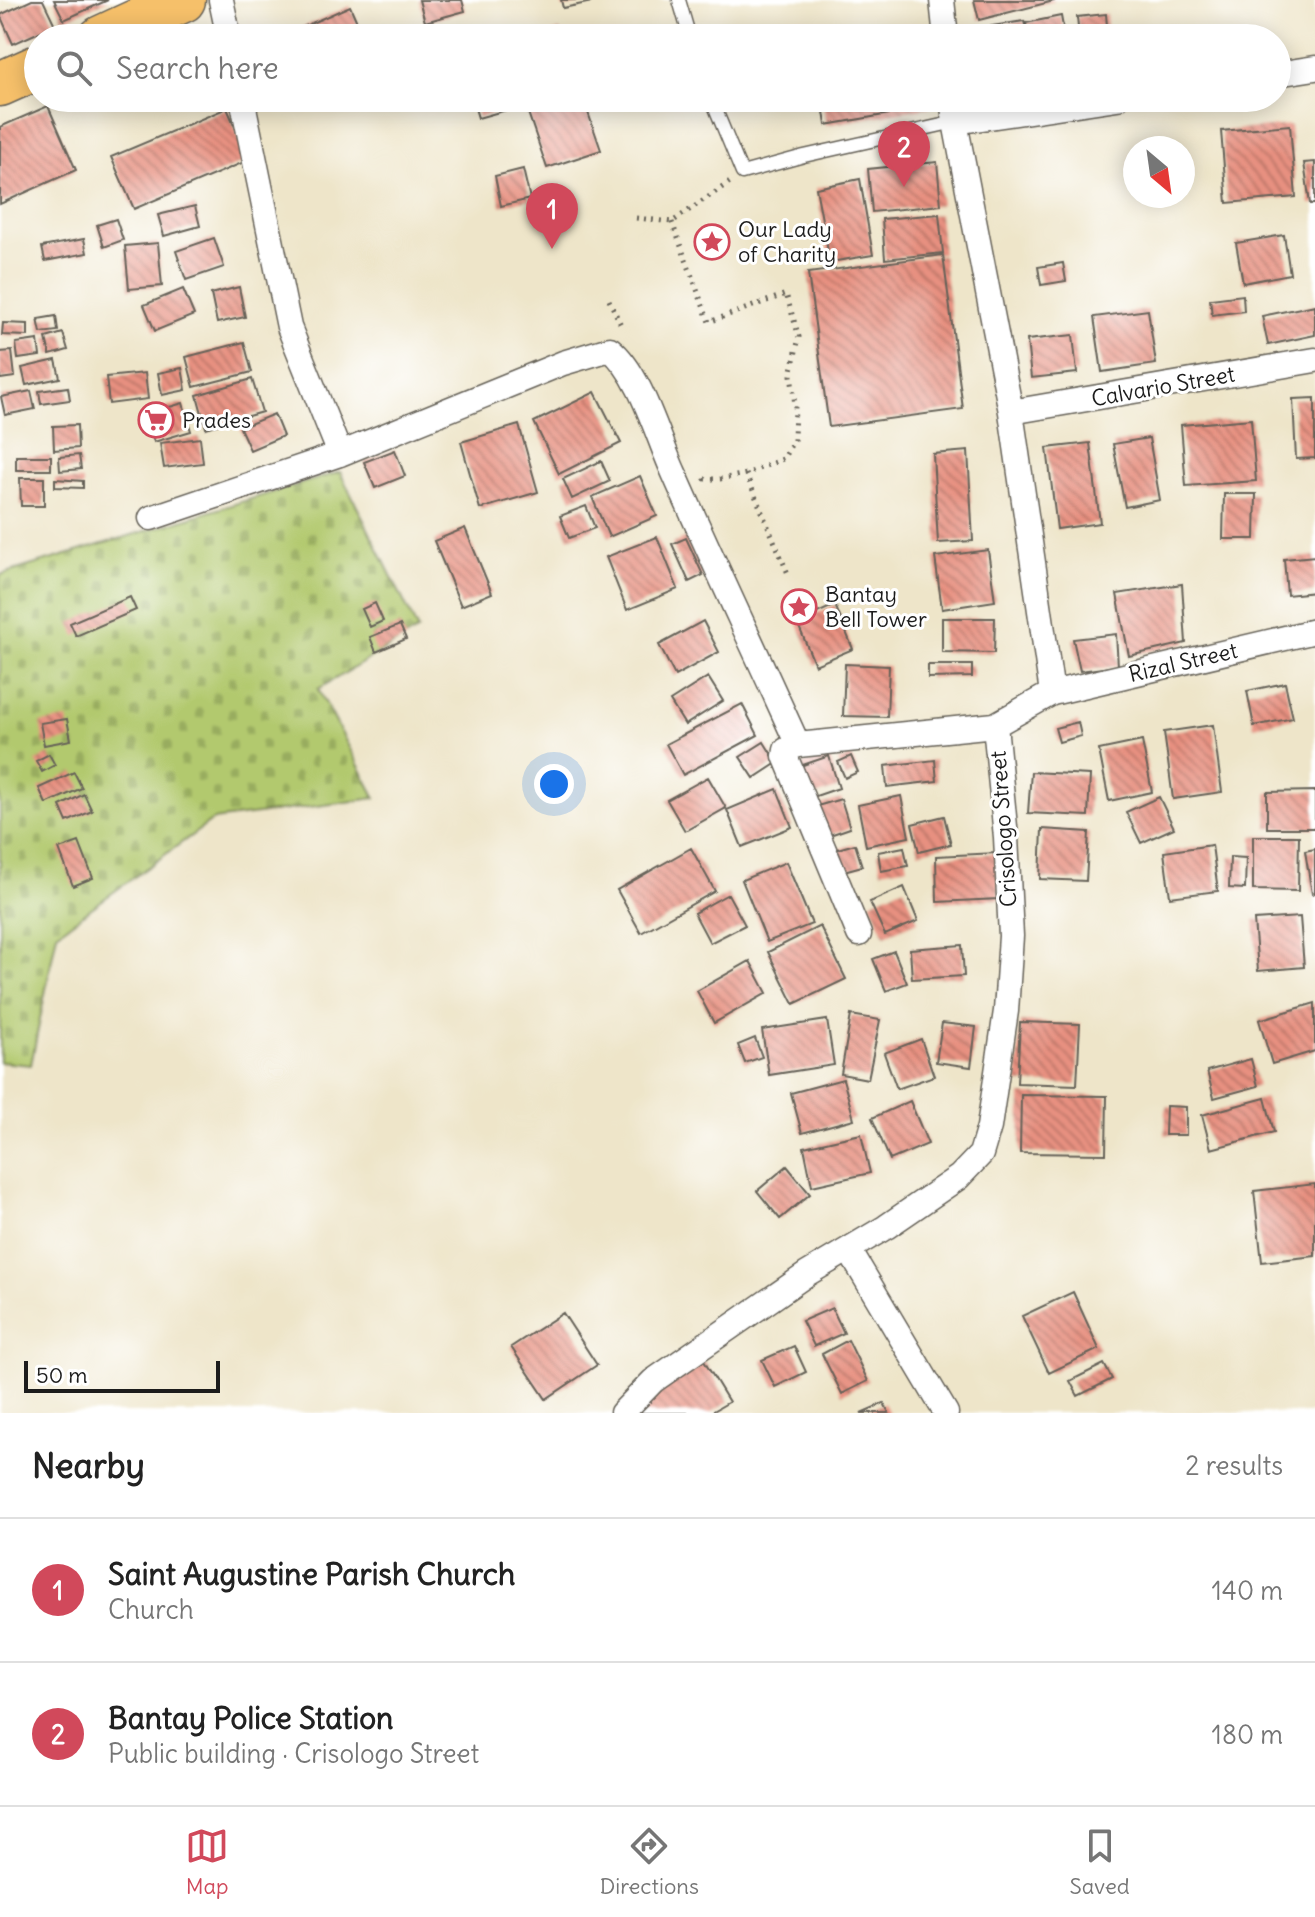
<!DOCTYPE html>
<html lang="en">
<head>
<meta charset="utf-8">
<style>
  body { margin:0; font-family:Delius,sans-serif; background:#f2f2f2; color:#222 }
  .compass { position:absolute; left:1123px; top:136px; width:72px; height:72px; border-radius:50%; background:#fff; box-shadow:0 4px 20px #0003; rotate:151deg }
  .scale { position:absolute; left:24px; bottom:20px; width:196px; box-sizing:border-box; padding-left:8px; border:4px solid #1c1c1c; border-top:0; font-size:22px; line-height:28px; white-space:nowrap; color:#1c1c1c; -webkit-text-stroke:6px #fff; paint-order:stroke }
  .you { position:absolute; left:554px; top:784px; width:28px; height:28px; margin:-20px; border:6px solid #fff; border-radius:50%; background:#1a73e8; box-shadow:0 0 0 12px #1a73e833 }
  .badge { display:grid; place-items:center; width:52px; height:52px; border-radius:50%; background:#d1495b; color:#fff; font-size:26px; font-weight:700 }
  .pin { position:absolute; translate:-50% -66px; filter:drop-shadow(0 2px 4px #0008) }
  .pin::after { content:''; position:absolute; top:42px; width:28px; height:24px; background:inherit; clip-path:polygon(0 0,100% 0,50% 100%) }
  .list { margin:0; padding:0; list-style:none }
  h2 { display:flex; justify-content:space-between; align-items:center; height:104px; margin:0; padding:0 32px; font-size:34px }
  h2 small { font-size:26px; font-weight:400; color:#767676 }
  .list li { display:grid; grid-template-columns:52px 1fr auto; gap:24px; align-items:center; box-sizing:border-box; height:144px; padding:0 32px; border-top:2px solid #e0e0e0 }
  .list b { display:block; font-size:30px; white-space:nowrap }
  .list p { margin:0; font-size:26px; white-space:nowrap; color:#767676 }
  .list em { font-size:26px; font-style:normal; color:#767676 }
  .icon { flex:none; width:44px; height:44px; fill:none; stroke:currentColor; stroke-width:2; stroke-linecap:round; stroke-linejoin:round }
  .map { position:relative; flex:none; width:1315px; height:1413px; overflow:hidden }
  .search { position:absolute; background:#fff; box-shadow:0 4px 20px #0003; left:24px; right:24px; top:24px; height:88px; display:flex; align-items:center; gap:20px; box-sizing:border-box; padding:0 28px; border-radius:44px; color:#767676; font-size:30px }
  .sheet { height:392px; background:#fff }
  nav { display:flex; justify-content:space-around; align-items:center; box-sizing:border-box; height:112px; border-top:2px solid #e0e0e0; background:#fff; font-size:22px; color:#767676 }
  nav a { display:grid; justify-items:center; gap:4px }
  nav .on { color:#d1495b }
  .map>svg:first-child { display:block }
  .cemetery { fill:url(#cemetery-stones); stroke:#677245; stroke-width:2 }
  .building { fill:url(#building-back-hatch) }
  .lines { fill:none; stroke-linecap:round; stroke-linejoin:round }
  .lane-casing { stroke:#666259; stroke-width:15 }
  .street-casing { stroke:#666259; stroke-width:27 }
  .highway-casing { stroke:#666259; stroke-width:47 }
  .path { stroke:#666259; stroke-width:5; stroke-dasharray:2 6; stroke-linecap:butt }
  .lane { stroke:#fff; stroke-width:12 }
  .street { stroke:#fff; stroke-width:24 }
  .highway { stroke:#f6c06b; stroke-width:44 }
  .labels { text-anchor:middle; stroke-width:6; stroke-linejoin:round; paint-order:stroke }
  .poi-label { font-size:22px; fill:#1c1c1c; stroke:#fff; text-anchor:start }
  .street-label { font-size:22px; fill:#1c1c1c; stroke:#fff }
</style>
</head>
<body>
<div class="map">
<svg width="1315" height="1413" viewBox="0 0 1315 1413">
  <defs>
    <pattern id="cemetery-stones" width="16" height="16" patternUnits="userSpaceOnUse" patternTransform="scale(2)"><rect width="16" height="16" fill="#b2c96e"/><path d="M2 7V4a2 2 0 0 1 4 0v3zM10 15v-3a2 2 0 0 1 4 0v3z" fill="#98ac5f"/></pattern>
    <pattern id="building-back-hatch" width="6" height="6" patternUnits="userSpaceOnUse" patternTransform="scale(2)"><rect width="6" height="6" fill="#e79080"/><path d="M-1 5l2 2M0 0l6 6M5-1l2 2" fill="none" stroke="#ba7568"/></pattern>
  </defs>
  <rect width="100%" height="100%" fill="#fff"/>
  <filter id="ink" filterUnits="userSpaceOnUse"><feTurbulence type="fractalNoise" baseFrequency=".0125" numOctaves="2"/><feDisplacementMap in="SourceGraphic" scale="16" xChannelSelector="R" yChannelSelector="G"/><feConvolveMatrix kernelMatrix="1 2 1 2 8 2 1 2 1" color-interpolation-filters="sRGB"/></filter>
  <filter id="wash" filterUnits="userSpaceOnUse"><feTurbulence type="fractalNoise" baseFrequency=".006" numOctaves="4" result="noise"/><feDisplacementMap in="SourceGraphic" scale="32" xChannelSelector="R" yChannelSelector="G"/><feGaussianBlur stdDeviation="1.8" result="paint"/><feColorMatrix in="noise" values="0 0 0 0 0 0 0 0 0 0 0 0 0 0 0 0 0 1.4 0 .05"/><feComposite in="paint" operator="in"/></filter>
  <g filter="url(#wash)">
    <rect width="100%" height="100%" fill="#eee5c9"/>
    <!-- cemetery -->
    <path class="cemetery" d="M340,472L418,630L318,689L376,798L213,820L57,933L31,1065L0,1062V575Z"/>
    <g id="blocks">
      <!-- building -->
      <path class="building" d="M32,0H43L55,25L13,44L0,15Z
        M54,0H108L64,20Z
        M419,0H462L465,11L425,22Z
        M561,0H597V1L563,8Z
        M974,0H1054V1L979,20Z
        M350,6L364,38H278Z
        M1106,14L1108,38H1079L1077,17Z
        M1061,16L1065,38H1029L1026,23Z
        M1024,21L1028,38H974L973,29Z
        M560,30L563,38H538V37Z
        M472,98H518L521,106L478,118Z
        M523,98H583L601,150L547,168Z
        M822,98H929L930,107L826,125Z
        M48,106L76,170L0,204V127Z
        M227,108L249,160L134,209L111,157Z
        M1290,125L1296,197L1227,203L1221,131Z
        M937,162L941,205L872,212L868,169Z
        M1315,162V204H1310L1304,163Z
        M523,169L530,199L501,206L495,176Z
        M860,179L873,255L830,262L816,188Z
        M195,206L200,226L164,236L158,215Z
        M939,214L943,253L885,259L882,219Z
        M116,219L123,240L104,247L97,225Z
        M1284,235L1290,274L1243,283L1236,243Z
        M214,238L224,267L186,280L176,251Z
        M84,239L87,253L45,261L42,247Z
        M158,243L162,286L129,289L125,246Z
        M943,255L963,409L829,427L808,273Z
        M1063,263L1066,281L1041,285L1038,267Z
        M239,287L245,317L217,323L211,294Z
        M183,289L194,315L155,331L144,305Z
        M1243,295L1244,311L1212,315L1210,299Z
        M1315,305V335L1268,345L1262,316Z
        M1148,310L1156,364L1102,372L1094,317Z
        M56,316L58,331L41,333L38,319Z
        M3,323L28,324V336L2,335Z
        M63,333L68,350L50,355L46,338Z
        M1073,335L1077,373L1031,378L1027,340Z
        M38,340L40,356L18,359L16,343Z
        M244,342L252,372L194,387L186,357Z
        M12,351L15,377L0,379V352Z
        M56,360L60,378L26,385L22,368Z
        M182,368L186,390L162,395L158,373Z
        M145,373L148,399L109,404L106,377Z
        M252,379L262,412L206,428L197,395Z
        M68,387L70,400L41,404L39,391Z
        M31,391L35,409L5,415L1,397Z
        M595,392L621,443L559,474L534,422Z
        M1315,398V458L1296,459L1293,399Z
        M183,403L191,431L154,442L146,414Z
        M274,414L283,436L250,450L240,428Z
        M1251,419L1256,481L1186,486L1181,425Z
        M77,425L78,448L54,450L53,426Z
        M519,425L538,492L480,509L461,442Z
        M200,438L203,463L164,468L160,443Z
        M1149,438L1160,500L1125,507L1113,444Z
        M1090,443L1100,523L1057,529L1047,448Z
        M395,450L405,476L375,488L364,462Z
        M968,451L973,541L938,543L933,454Z
        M79,455L81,469L60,471L59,457Z
        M16,456H51V470H16Z
        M601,461L610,481L572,499L563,479Z
        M640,476L657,516L609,537L592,497Z
        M20,478H44V506H21Z
        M55,479L83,481V488L55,487Z
        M1224,494H1256L1255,539H1223Z
        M586,506L595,528L569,538L560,516Z
        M465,528L492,593L461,606L434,541Z
        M657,537L678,589L627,610L606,557Z
        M686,538L703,575L689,582L672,544Z
        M988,550L995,601L942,609L935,557Z
        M1315,556V592L1287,595L1284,559Z
        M1182,584L1186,643L1129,656L1117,594Z
        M130,597L136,610L76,636L70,623Z
        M375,603L383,621L370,627L362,609Z
        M835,605L853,649L815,665L797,622Z
        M942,618H995L994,653L942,652Z
        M703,621L719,652L675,676L659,645Z
        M400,625L406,639L376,652L370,637Z
        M1116,634L1118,666L1080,671L1073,639Z
        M845,664L889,666L887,717L843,716Z
        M928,665H972V677L928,678Z
        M708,677L723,701L685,725L670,701Z
        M1285,683L1293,718L1254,726L1247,691Z
        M742,704L758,735L683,775L666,744Z
        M67,719L71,740L44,745L40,723Z
        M1078,722L1081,736L1059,742L1055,728Z
        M1213,725L1222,792L1173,799L1164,732Z
        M1142,741L1152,792L1109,801L1099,750Z
        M764,742L777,763L754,778L740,757Z
        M49,754L55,765L42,772L36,761Z
        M829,756L839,788L810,798L800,766Z
        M851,756L858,772L845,778L838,762Z
        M935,760L937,781L887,787L885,766Z
        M74,772L82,788L46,804L39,788Z
        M1031,772L1090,775L1088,816L1028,813Z
        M708,777L726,808L685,831L667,800Z
        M777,789L792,827L742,847L727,810Z
        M1315,791V828H1267V792Z
        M84,794L92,811L67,822L60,806Z
        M901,796L909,837L866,846L858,805Z
        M1159,797L1174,828L1141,843L1126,812Z
        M841,799L850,828L824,837L814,807Z
        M944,816L951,844L919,852L912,824Z
        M1042,829L1089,832L1086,881L1040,879Z
        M1253,836H1299L1298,891L1253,890Z
        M79,842L93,878L73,886L59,849Z
        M855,844L862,866L840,872L834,850Z
        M1212,845L1218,891L1170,897L1164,852Z
        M904,847L908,866L881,871L878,852Z
        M691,848L715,891L641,933L617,890Z
        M1315,849V893L1312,894L1305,851Z
        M997,853L999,899L937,902L936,856Z
        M1230,857L1246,858L1245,889L1229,888Z
        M786,862L812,924L767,942L742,880Z
        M904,887L918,921L885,935L870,902Z
        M728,894L745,925L710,943L694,913Z
        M1300,917L1304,967L1258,971L1254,920Z
        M820,926L846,979L794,1004L768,952Z
        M962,945L964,976L912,979L910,949Z
        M894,951L907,983L886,991L873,959Z
        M750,961L767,993L714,1023L697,991Z
        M1315,1003V1051L1272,1064L1259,1020Z
        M851,1015L880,1020L868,1079L841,1074Z
        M827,1020L834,1065L769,1075L762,1030Z
        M1020,1022L1080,1024L1077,1085L1017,1083Z
        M942,1023L976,1027L971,1067L936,1062Z
        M755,1038L762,1057L745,1063L738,1045Z
        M921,1039L934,1076L897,1089L884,1053Z
        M1251,1059L1258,1086L1214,1098L1207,1071Z
        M843,1079L854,1119L802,1133L791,1093Z
        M1021,1095L1107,1096L1106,1154L1020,1153Z
        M1265,1098L1274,1132L1211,1149L1202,1115Z
        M910,1101L928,1144L890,1160L872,1118Z
        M1166,1106L1186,1107V1135H1165Z
        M861,1134L870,1173L812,1186L804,1147Z
        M787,1166L810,1194L780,1219L757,1191Z
        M1315,1184V1256L1262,1262L1254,1191Z
        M1073,1292L1099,1349L1049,1373L1022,1316Z
        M832,1308L844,1333L814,1346L802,1321Z
        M563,1313L597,1365L546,1399L511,1347Z
        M848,1340L868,1381L842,1394L822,1354Z
        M794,1346L806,1372L775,1387L762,1360Z
        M704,1361L729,1402L710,1413H640L634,1403Z
        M1104,1364L1112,1379L1078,1396L1070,1381Z
        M884,1403L889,1413H861Z"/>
    </g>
  </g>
  <g filter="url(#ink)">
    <use href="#blocks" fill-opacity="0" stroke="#666259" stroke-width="2"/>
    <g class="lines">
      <defs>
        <path id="lane" d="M679,0L690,38
          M711,98L742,173L804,156L955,122"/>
        <path id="street" d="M221,0L229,38
          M942,0L946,38
          M1277,74L1315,68
          M242,98L289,327L340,454
          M955,122L1117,98
          M1011,412L1315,360
          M151,518L340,454L563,363L610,349C641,374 657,436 674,473C714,564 757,654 798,745
          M1052,693L1315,631
          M859,934L785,756L786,750L798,745L995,725
          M849,1250L946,1413
          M622,1413L653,1381L807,1274L886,1227L959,1177L981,1154L989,1127L1006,1011L1011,936L1006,837L995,725L1052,693L1011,412L955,122L952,98"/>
        <path id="highway" d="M101,38L183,0
          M0,84L38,67"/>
      </defs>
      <!-- lane casing -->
      <use href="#lane" class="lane-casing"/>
      <!-- street casing -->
      <use href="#street" class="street-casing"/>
      <!-- highway casing -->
      <use href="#highway" class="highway-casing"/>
      <!-- path -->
      <path class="path" d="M636,218L672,222L730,182
        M672,222L709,322L786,294L799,337L791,375L795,405L794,440L783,459L746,474L720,479H705L704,477
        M609,300L622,327
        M746,474L789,576"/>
      <!-- lane -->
      <use href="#lane" class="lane"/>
      <!-- street -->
      <use href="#street" class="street"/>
      <!-- highway -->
      <use href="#highway" class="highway"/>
    </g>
  </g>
  <!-- icons -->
  <defs>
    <symbol id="sight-ring" viewBox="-11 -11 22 22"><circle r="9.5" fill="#fff" stroke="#d1495b" stroke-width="1.5"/><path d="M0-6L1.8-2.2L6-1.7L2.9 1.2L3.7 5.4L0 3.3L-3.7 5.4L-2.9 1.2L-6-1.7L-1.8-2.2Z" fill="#d1495b"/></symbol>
    <symbol id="supermarket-ring" viewBox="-11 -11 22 22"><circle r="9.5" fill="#fff" stroke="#d1495b" stroke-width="1.5"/><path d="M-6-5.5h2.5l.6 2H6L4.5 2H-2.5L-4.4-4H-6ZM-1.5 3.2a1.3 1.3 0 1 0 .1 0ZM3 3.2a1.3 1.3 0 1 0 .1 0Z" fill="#d1495b"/></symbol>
  </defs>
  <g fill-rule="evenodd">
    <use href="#sight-ring" x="692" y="222" width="40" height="40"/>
    <use href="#supermarket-ring" x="136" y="400" width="40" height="40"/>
    <use href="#sight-ring" x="779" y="587" width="40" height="40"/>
  </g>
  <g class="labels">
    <!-- poi labels -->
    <g class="poi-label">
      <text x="738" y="237">Our Lady<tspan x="738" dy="25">of Charity</tspan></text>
      <text x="182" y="428">Prades</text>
      <text x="825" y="602">Bantay<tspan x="825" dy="25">Bell Tower</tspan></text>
    </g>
    <!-- street labels -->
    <g class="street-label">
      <text transform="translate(1163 386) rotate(-10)" y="8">Calvario Street</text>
      <text transform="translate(1183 662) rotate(-13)" y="8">Rizal Street</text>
      <text transform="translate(1003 829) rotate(-94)" y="8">Crisologo Street</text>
    </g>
  </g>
</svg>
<svg class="compass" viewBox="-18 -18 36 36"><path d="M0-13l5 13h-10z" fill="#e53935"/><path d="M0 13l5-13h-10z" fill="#767676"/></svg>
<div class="scale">50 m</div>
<div class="you"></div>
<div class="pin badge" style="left:552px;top:249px">1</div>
<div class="pin badge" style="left:904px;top:187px">2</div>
<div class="search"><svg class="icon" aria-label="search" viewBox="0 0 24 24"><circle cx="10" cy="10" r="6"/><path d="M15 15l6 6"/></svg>Search here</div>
</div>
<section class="sheet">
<h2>Nearby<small>2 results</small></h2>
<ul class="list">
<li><span class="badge">1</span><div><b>Saint Augustine Parish Church</b><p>Church</p></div><em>140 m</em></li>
<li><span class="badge">2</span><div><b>Bantay Police Station</b><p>Public building · Crisologo Street</p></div><em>180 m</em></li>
</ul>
</section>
<nav>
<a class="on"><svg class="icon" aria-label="map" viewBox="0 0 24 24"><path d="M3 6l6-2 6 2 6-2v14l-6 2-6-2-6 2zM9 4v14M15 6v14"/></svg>Map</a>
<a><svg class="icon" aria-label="directions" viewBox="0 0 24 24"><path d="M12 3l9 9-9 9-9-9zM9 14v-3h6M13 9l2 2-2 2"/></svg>Directions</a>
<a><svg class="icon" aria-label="saved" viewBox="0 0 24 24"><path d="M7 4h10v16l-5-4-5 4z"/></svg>Saved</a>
</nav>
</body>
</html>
